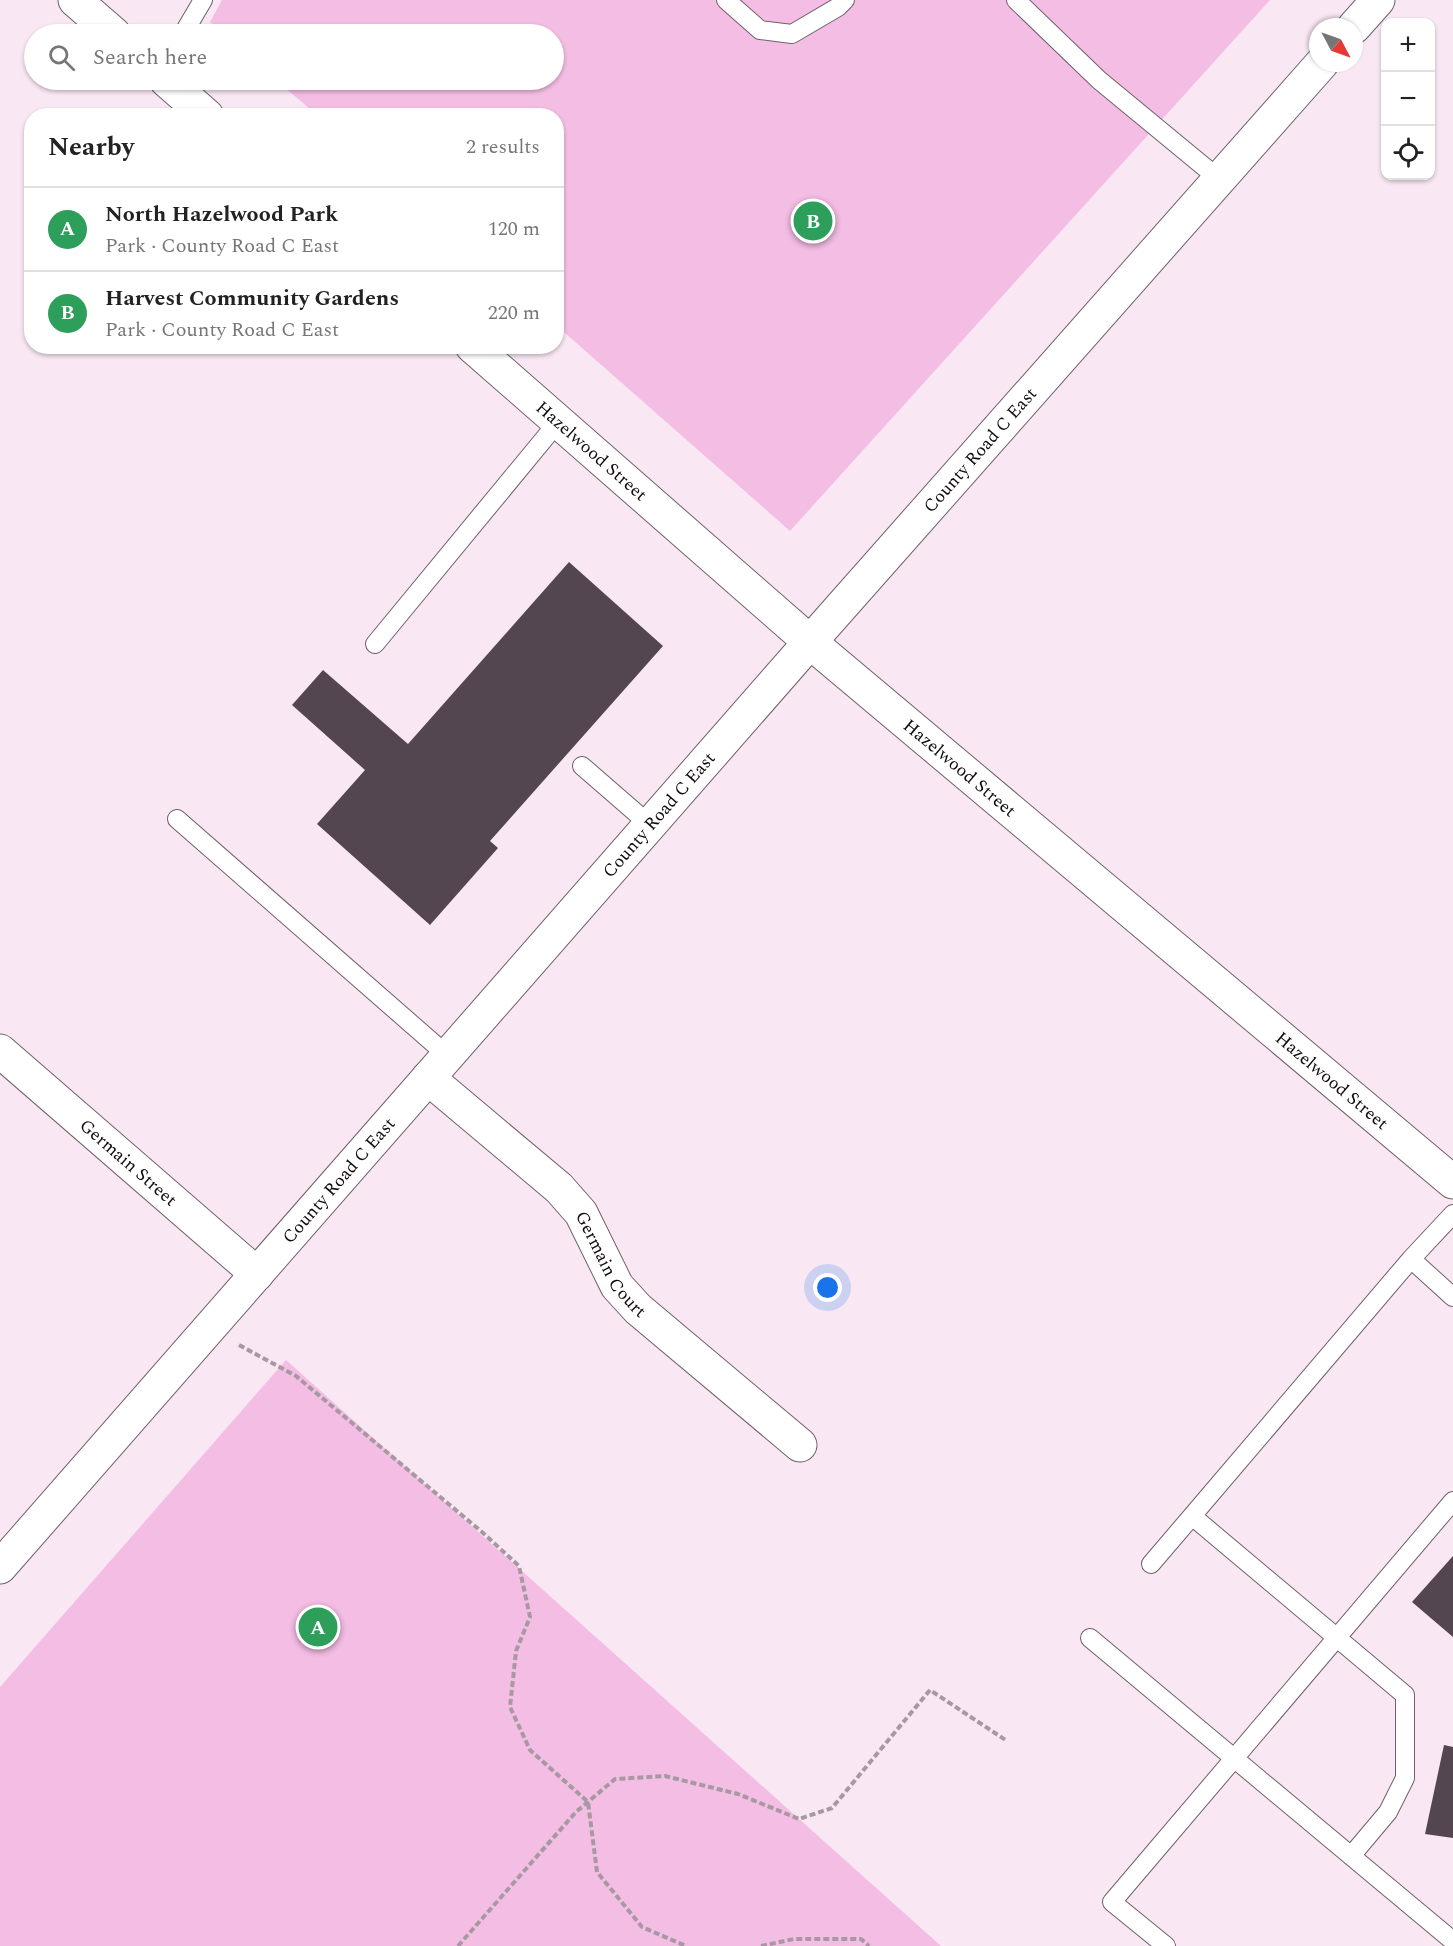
<!DOCTYPE html>
<html lang="en">
<head>
<meta charset="utf-8">
<style>
  body { margin:0; font-family:Spectral,serif; background:#f6f6f6; color:#222 }
  .controls { position:absolute; right:18px; top:18px; display:grid; overflow:hidden; border-radius:12px; box-shadow:0 2px 4px #0004 }
  .controls button { width:54px; height:54px; display:grid; place-items:center; padding:0; border:0; border-bottom:2px solid #e0e0e0; background:#fff; color:#222; font:30px sans-serif }
  .compass { position:absolute; left:1309px; top:18px; width:54px; height:54px; border-radius:50%; background:#fff; box-shadow:0 2px 4px #0004; rotate:131deg }
  .you { position:absolute; left:828px; top:1288px; width:21px; height:21px; margin:-15px; border:4px solid #fff; border-radius:50%; background:#1a73e8; box-shadow:0 0 0 9px #1a73e833 }
  .badge { display:grid; place-items:center; width:39px; height:39px; border-radius:50%; background:#246f74; color:#fff; font-size:20px; font-weight:700 }
  .pin { position:absolute; translate:-50% -50%; border:3px solid #fff; box-shadow:0 2px 6px #0006 }
  .list { margin:0; padding:0; list-style:none }
  h2 { display:flex; justify-content:space-between; align-items:center; height:78px; margin:0; padding:0 24px; font-size:26px }
  h2 small { font-size:20px; font-weight:400; color:#767676 }
  .list li { display:grid; grid-template-columns:39px 1fr auto; gap:18px; align-items:center; box-sizing:border-box; height:84px; padding:0 24px; border-top:2px solid #e0e0e0 }
  .list b { display:block; font-size:22px; white-space:nowrap }
  .list p { margin:0; font-size:20px; white-space:nowrap; color:#767676 }
  .list em { font-size:20px; font-style:normal; color:#767676 }
  .icon { flex:none; width:33px; height:33px; fill:none; stroke:currentColor; stroke-width:2; stroke-linecap:round; stroke-linejoin:round }
  .map { position:relative; flex:none; width:1453px; height:1946px; overflow:hidden }
  .search { position:absolute; background:#fff; box-shadow:0 2px 4px #0004; left:24px; top:24px; width:540px; height:66px; display:flex; align-items:center; gap:15px; box-sizing:border-box; padding:0 21px; border-radius:33px; color:#767676; font-size:22px }
  .panel { position:absolute; background:#fff; box-shadow:0 2px 4px #0004; left:24px; top:108px; width:540px; height:246px; border-radius:24px }
  .map>svg:first-child { display:block }
  .green { fill:#f4bde4 }
  .building { fill:#544650 }
  .lines { fill:none; stroke-linecap:round; stroke-linejoin:round }
  .service-casing { stroke:#6f606a; stroke-width:20 }
  .minor-casing { stroke:#6f606a; stroke-width:35 }
  .tertiary-casing { stroke:#6f606a; stroke-width:35 }
  .path { stroke:#a699a2; stroke-width:4; stroke-dasharray:6 3; stroke-linecap:butt }
  .service { stroke:#fff; stroke-width:18 }
  .minor { stroke:#fff; stroke-width:33 }
  .tertiary { stroke:#fff; stroke-width:33 }
  .labels { text-anchor:middle; stroke-width:6; stroke-linejoin:round; paint-order:stroke }
  .street-label { font-size:18px; fill:#110b0f; stroke:#fff }
</style>
</head>
<body>
<div class="map">
<svg width="1453" height="1946" viewBox="0 0 1453 1946">
  <rect width="100%" height="100%" fill="#f9e8f4"/>
  <!-- green -->
  <path class="green" d="M222,0H1270L790,531L557,326L556,116L317,115L276,80H554V34H224L210,22Z
    M286,1360L941,1946H0V1687Z"/>
  <!-- building -->
  <path class="building" d="M569,562L663,646L490,841L498,848L430,925L317,824L365,770L292,705L323,670L408,744Z
    M1453,1556V1637L1412,1602Z
    M1444,1745L1453,1747V1838L1425,1834Z"/>
  <g class="lines">
    <defs>
      <path id="service" d="M726,0L760,30L792,34L838,7L845,0
        M1016,0L1099,80L1219,179
        M183,34L203,0
        M375,644L558,422
        M582,766L650,825
        M177,819L448,1056
        M1411,1259L1453,1214
        M1151,1564L1192,1516
        M1090,1638L1453,1941
        M1351,1856L1388,1812L1405,1778V1695L1192,1516L1411,1259L1453,1297
        M1166,1946L1112,1902L1453,1501"/>
      <g id="minor">
        <path id="s1" d="M0,1051L257,1274"/>
        <path id="s2" d="M428,1078L559,1188L581,1213L617,1286L638,1309L800,1445"/>
      </g>
      <g id="tertiary">
        <path d="M75,0L114,34"/>
        <path d="M1354,27L1378,0"/>
        <path d="M166,80L207,116"/>
        <path id="s3" d="M472,346L810,642L1453,1182"/>
        <path id="s4" d="M0,1567L810,642L1322,63"/>
      </g>
    </defs>
    <!-- service casing -->
    <use href="#service" class="service-casing"/>
    <!-- minor casing -->
    <use href="#minor" class="minor-casing"/>
    <!-- tertiary casing -->
    <use href="#tertiary" class="tertiary-casing"/>
    <!-- path -->
    <path class="path" d="M239,1345L296,1376L482,1532L519,1566L530,1617L516,1651L510,1707L530,1750L588,1802L597,1872L642,1927L686,1946
      M458,1946L576,1812L615,1779L665,1776L738,1794L799,1819L832,1808L930,1690L1007,1741
      M761,1946L794,1939H861L869,1946"/>
    <!-- service -->
    <use href="#service" class="service"/>
    <!-- minor -->
    <use href="#minor" class="minor"/>
    <!-- tertiary -->
    <use href="#tertiary" class="tertiary"/>
  </g>
  <g class="labels">
    <!-- street labels -->
    <g class="street-label">
      <text dy="6" stroke="none"><textPath href="#s4" startOffset="1486">County Road C East</textPath></text>
      <text dy="6" stroke="none"><textPath href="#s3" startOffset="159">Hazelwood Street</textPath></text>
      <text dy="6" stroke="none"><textPath href="#s3" startOffset="645">Hazelwood Street</textPath></text>
      <text dy="6" stroke="none"><textPath href="#s4" startOffset="1000">County Road C East</textPath></text>
      <text dy="6" stroke="none"><textPath href="#s3" startOffset="1131">Hazelwood Street</textPath></text>
      <text dy="6" stroke="none"><textPath href="#s1" startOffset="170">Germain Street</textPath></text>
      <text dy="6" stroke="none"><textPath href="#s4" startOffset="514">County Road C East</textPath></text>
      <text dy="6" stroke="none"><textPath href="#s2" startOffset="264">Germain Court</textPath></text>
    </g>
  </g>
</svg>
<div class="controls">
<button>+</button>
<button>−</button>
<button><svg class="icon" aria-label="locate" viewBox="0 0 24 24"><circle cx="12" cy="12" r="6"/><path d="M12 2v4M12 18v4M2 12h4M18 12h4"/></svg></button>
</div>
<svg class="compass" viewBox="-18 -18 36 36"><path d="M0-13l5 13h-10z" fill="#e53935"/><path d="M0 13l5-13h-10z" fill="#767676"/></svg>
<div class="you"></div>
<div class="pin badge" style="left:318px;top:1627px;background:#2e9e5b">A</div>
<div class="pin badge" style="left:813px;top:221px;background:#2e9e5b">B</div>
<div class="search"><svg class="icon" aria-label="search" viewBox="0 0 24 24"><circle cx="10" cy="10" r="6"/><path d="M15 15l6 6"/></svg>Search here</div>
<section class="panel">
<h2>Nearby<small>2 results</small></h2>
<ul class="list">
<li><span class="badge" style="background:#2e9e5b">A</span><div><b>North Hazelwood Park</b><p>Park · County Road C East</p></div><em>120 m</em></li>
<li><span class="badge" style="background:#2e9e5b">B</span><div><b>Harvest Community Gardens</b><p>Park · County Road C East</p></div><em>220 m</em></li>
</ul>
</section>
</div>
</body>
</html>
